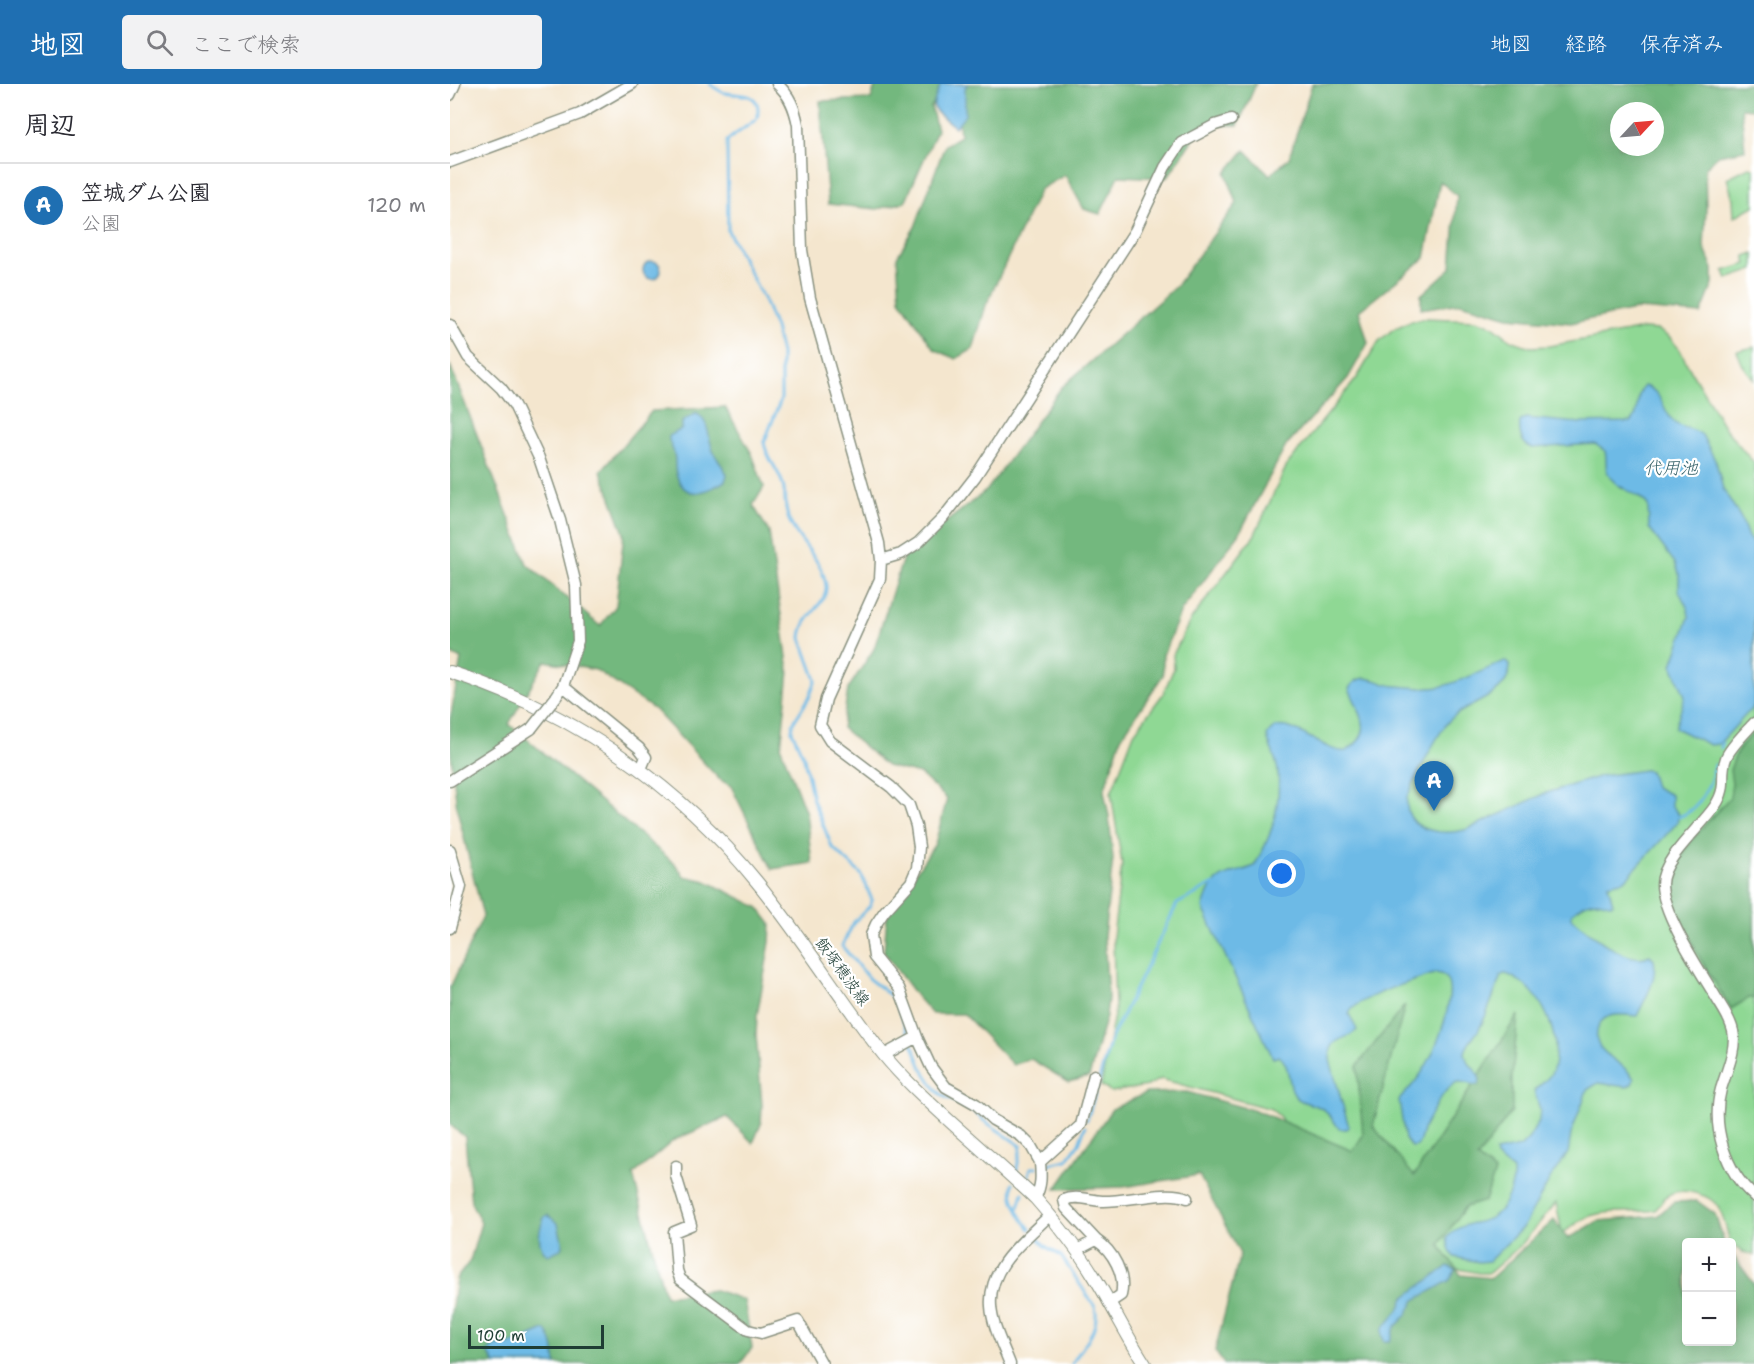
<!DOCTYPE html>
<html lang="ja">
<head>
<meta charset="utf-8">
<style>
  body { margin:0; font-family:"Shantell Sans","Klee One",sans-serif; background:#f2f2f3; color:#2b2b33 }
  .controls { position:absolute; right:18px; bottom:18px; display:grid; overflow:hidden; border-radius:6px; box-shadow:0 6px 24px #0002 }
  .controls button { width:54px; height:54px; display:grid; place-items:center; padding:0; border:0; border-bottom:2px solid #e1e1e2; background:#fff; color:#2b2b33; font:30px sans-serif }
  .compass { position:absolute; left:1160px; top:18px; width:54px; height:54px; border-radius:50%; background:#fff; box-shadow:0 6px 24px #0002; rotate:64deg }
  .scale { position:absolute; left:18px; bottom:15px; width:136px; box-sizing:border-box; padding-left:6px; border:3px solid #1f3d34; border-top:0; font-size:16px; line-height:21px; white-space:nowrap; color:#1f3d34; -webkit-text-stroke:4px #fff; paint-order:stroke }
  .you { position:absolute; left:832px; top:790px; width:21px; height:21px; margin:-15px; border:4px solid #fff; border-radius:50%; background:#1a73e8; box-shadow:0 0 0 9px #1a73e833 }
  .badge { display:grid; place-items:center; width:39px; height:39px; border-radius:50%; background:#1f6fb2; color:#fff; font-size:20px; font-weight:700 }
  .pin { position:absolute; translate:-50% -50px; filter:drop-shadow(0 2px 3px #0008) }
  .pin::after { content:''; position:absolute; top:32px; width:21px; height:18px; background:inherit; clip-path:polygon(0 0,100% 0,50% 100%) }
  .list { margin:0; padding:0; list-style:none }
  h2 { display:flex; justify-content:space-between; align-items:center; height:78px; margin:0; padding:0 24px; font-size:26px }
  h2 small { font-size:20px; font-weight:400; color:#7c7c81 }
  .list li { display:grid; grid-template-columns:39px 1fr auto; gap:18px; align-items:center; box-sizing:border-box; height:84px; padding:0 24px; border-top:2px solid #e1e1e2 }
  .list b { display:block; font-size:22px; white-space:nowrap }
  .list p { margin:0; font-size:20px; white-space:nowrap; color:#7c7c81 }
  .list em { font-size:20px; font-style:normal; color:#7c7c81 }
  .icon { flex:none; width:33px; height:33px; fill:none; stroke:currentColor; stroke-width:2; stroke-linecap:round; stroke-linejoin:round }
  .map { position:relative; flex:none; width:1304px; height:1280px; overflow:hidden }
  header { display:flex; align-items:center; gap:36px; box-sizing:border-box; height:84px; padding:0 30px; background:#1f6fb2; color:#fff }
  header strong { font-size:28px }
  nav { display:flex; gap:33px; margin-inline-start:auto; font-size:21px }
  .search { width:420px; height:54px; background:#f2f2f3; display:flex; align-items:center; gap:15px; box-sizing:border-box; padding:0 21px; border-radius:6px; color:#7c7c81; font-size:22px }
  main { display:flex }
  aside { flex:1; background:#fff }
  .map>svg:first-child { display:block }
  .green { fill:#8fd894; stroke:#578a64; stroke-width:1.5 }
  .forest { fill:#73b87e; stroke:#497a59; stroke-width:1.5; fill-rule:evenodd }
  .water { fill:#6dbae6; stroke:#467c8d; stroke-width:1.5 }
  .lines { fill:none; stroke-linecap:round; stroke-linejoin:round }
  .stream { stroke:#6dbae6; stroke-width:3 }
  .minor-casing { stroke:#8a9281; stroke-width:13 }
  .major-casing { stroke:#8a9281; stroke-width:14 }
  .minor { stroke:#fff; stroke-width:10 }
  .major { stroke:#fff; stroke-width:12 }
  .minor-bridge-casing { stroke:#8a9281; stroke-width:13; stroke-linecap:butt }
  .minor-bridge { stroke:#fff; stroke-width:10 }
  .labels { text-anchor:middle; stroke-width:4.5; stroke-linejoin:round; paint-order:stroke }
  .street-label { font-size:16px; fill:#1f3d34; stroke:#fff }
  .water-label { font-size:18px; font-style:italic; fill:#366269; stroke:#fff }
</style>
</head>
<body>
<header>
<strong>地図</strong>
<div class="search"><svg class="icon" aria-label="search" viewBox="0 0 24 24"><circle cx="10" cy="10" r="6"/><path d="M15 15l6 6"/></svg>ここで検索</div>
<nav><a>地図</a><a>経路</a><a>保存済み</a></nav>
</header>
<main>
<aside>
<h2>周辺<small></small></h2>
<ul class="list">
<li><span class="badge">A</span><div><b>笠城ダム公園</b><p>公園</p></div><em>120 m</em></li>
</ul>
</aside>
<div class="map">
<svg width="1304" height="1280" viewBox="0 0 1304 1280">
  <rect width="100%" height="100%" fill="#fff"/>
  <filter id="ink" filterUnits="userSpaceOnUse"><feTurbulence type="fractalNoise" baseFrequency=".0167" numOctaves="2"/><feDisplacementMap in="SourceGraphic" scale="12" xChannelSelector="R" yChannelSelector="G"/><feConvolveMatrix kernelMatrix="1 2 1 2 8 2 1 2 1" color-interpolation-filters="sRGB"/></filter>
  <filter id="wash" filterUnits="userSpaceOnUse"><feTurbulence type="fractalNoise" baseFrequency=".008" numOctaves="4" result="noise"/><feDisplacementMap in="SourceGraphic" scale="24" xChannelSelector="R" yChannelSelector="G"/><feGaussianBlur stdDeviation="1.35" result="paint"/><feColorMatrix in="noise" values="0 0 0 0 0 0 0 0 0 0 0 0 0 0 0 0 0 1.4 0 .05"/><feComposite in="paint" operator="in"/></filter>
  <g filter="url(#wash)">
    <rect width="100%" height="100%" fill="#f4e6ce"/>
    <!-- green -->
    <path class="green" d="M1299,83L1304,84V122L1284,133L1283,115L1277,94Z
      M1304,169V186L1277,195L1274,187L1297,180L1295,172Z
      M976,234L1026,236L1043,242L1061,256L1080,263L1099,262L1193,245L1208,246L1220,254L1230,266L1238,282L1275,344L1304,379V1171L1293,1168L1280,1158C1276,1146 1275,1134 1268,1123C1261,1111 1235,1104 1222,1109C1214,1112 1210,1120 1206,1126C1184,1130 1161,1125 1140,1132C1131,1135 1121,1144 1112,1149L1106,1119L1071,1161L1039,1189H1029L974,1178L837,1045L830,1033L821,1025L711,995L697,1002L661,1008L651,1002L665,925L663,853L672,780L661,709L684,649L713,610L724,584L723,571L740,537L804,452L837,381L907,294L929,257L944,245L960,237Z
      M1304,263V296L1292,280L1287,267Z"/>
    <!-- forest -->
    <path class="forest" d="M426,0H498L481,23L487,46L455,118L427,125L378,120L370,17L421,15Z
      M506,0H806L788,41H752L717,94L669,92L650,130L634,125L615,91L590,105L536,221L523,265L506,275L484,265L450,215L447,173L465,143L495,61L510,52Z
      M862,0H1304V25L1291,24L1295,66L1268,71L1255,84L1256,124L1254,163L1263,185V200L1251,230L1190,225L1121,239L1059,233L1011,219L971,225V211L1001,184L1007,112L990,97L975,174L909,227L918,259L898,294L836,362L789,450L731,527L713,571V591L671,654L654,707L659,732L663,775L654,852L658,914L656,932L639,993L618,998L581,975L563,981L514,930H482L466,912L434,868L437,831L485,760L497,715L470,690L437,682L392,644L398,605L424,565L454,471L537,406L611,304L726,202L787,119L776,89L795,66L820,91L839,74ZM1169,27H1205V63H1169Z
      M0,281L77,480L150,542L166,522L174,449L151,387L202,327L275,323L302,370L314,403L303,421L319,448L339,587L331,664L356,729L362,779L322,785L281,702L269,695L205,626L146,586L95,577L59,640L225,780L234,792L256,797L308,823L321,840L320,858L307,932L306,951L312,1021L311,1040L303,1059L277,1033L224,1056L183,1091L215,1212L265,1206L294,1216L302,1264L290,1280H0V1237L6,1195L20,1177L31,1139L21,1118L15,1053L0,1041V904L33,832L7,725L0,661V636L11,575L0,569Z
      M1304,648V914H1299L1281,925L1251,876L1222,819L1219,807L1220,795L1240,758L1280,713L1282,699L1280,686L1283,678L1288,666Z
      M955,921L923,1042L964,1092L1068,931L1062,994V1027L1027,1074L1045,1088L1035,1117L1015,1123L989,1161L1011,1191L1041,1194L1104,1136L1118,1155L1148,1137L1207,1132L1224,1118L1247,1117L1265,1130L1274,1158H1236V1258H1282V1170L1304,1200V1280H774L765,1267L790,1170L749,1091L673,1103L606,1105L662,1025L696,1009L737,1008L810,1028L903,1067L913,1051L907,982Z"/>
    <!-- water -->
    <path class="water" d="M491,0H518L515,4V31L505,43C482,24 478,28 491,0Z
      M193 186a9 9 0 1 1 18 0a9 9 0 1 1-18 0Z
      M1194,302C1213,306 1212,328 1225,339C1233,345 1244,344 1252,351L1266,378L1273,405L1291,434L1298,453L1304,461V619L1303,623L1269,660L1260,661L1225,644L1235,612L1222,581L1239,533L1238,525L1229,507V489L1225,479L1199,444L1198,421C1187,407 1163,405 1157,387C1155,380 1157,374 1155,367L1145,360L1082,364C1071,360 1069,349 1070,338L1075,334L1128,339L1181,338C1191,329 1184,312 1194,302Z
      M246,329C261,338 257,355 264,369C268,377 274,383 277,391L275,397C257,408 234,419 226,389C224,383 226,376 224,370C223,362 218,361 219,352L232,345V338Z
      M1055,577L1060,582C1060,611 1021,618 1003,633C989,644 965,696 957,714C954,749 993,752 1018,745L1096,709L1151,692L1195,686L1200,687L1205,703L1221,711V721L1229,731L1227,739L1175,796L1158,800L1163,820C1157,821 1153,817 1147,817C1138,817 1128,823 1122,829V834L1126,838C1143,851 1178,883 1200,871L1204,876C1208,895 1195,915 1187,932C1174,931 1156,927 1149,941C1137,970 1173,974 1184,995L1182,1000L1177,1003L1148,999L1137,1006L1121,1050L1118,1069L1103,1090L1074,1142L1039,1177L1029,1178L1004,1173L1000,1167L997,1154C1015,1130 1042,1149 1057,1114C1061,1106 1064,1096 1063,1087L1046,1073L1045,1068L1070,1063L1079,1054L1089,1037L1090,1025L1084,1007C1091,999 1102,994 1104,982C1110,953 1095,915 1071,898C1065,895 1061,890 1054,890L1051,892C1044,909 1038,929 1029,945C1025,953 1016,960 1015,969C1015,981 1029,985 1030,997L1028,1001C1021,1002 1012,995 1005,999C993,1006 982,1028 975,1041C971,1048 972,1056 967,1062L961,1063L955,1055L949,1016C960,1004 971,992 978,978C987,962 1006,913 997,896C995,891 991,890 986,889C968,896 905,913 899,930L907,946C893,959 879,952 880,976L899,1043L897,1045H890C884,1038 879,1029 871,1024C862,1019 851,1020 845,1012C837,1000 841,981 829,972L823,974L753,824C758,804 765,793 786,788C793,786 798,785 804,782C822,753 831,722 828,688C827,676 820,663 817,652C832,623 872,670 896,667C927,648 909,630 899,604C914,584 928,601 946,602C959,603 976,606 989,603C1011,598 1034,586 1055,577Z
      M98,1131L108,1140L113,1162L111,1165L98,1171C85,1161 89,1144 95,1132Z
      M998,1182L1006,1186L999,1197L965,1216L956,1232L945,1243L940,1257H934L932,1250L933,1244L949,1226L954,1214Z
      M95,1246C103,1253 105,1269 106,1280H45L38,1268L44,1262L65,1259Z"/>
    <g class="lines">
      <!-- stream -->
      <path class="stream" d="M260,0C264,3 268,6 272,8C285,13 306,6 308,24C308,26 308,32 307,34C305,38 284,50 277,57L278,147L314,216L325,244L331,270V315L314,359C317,375 329,386 333,401C336,413 334,427 340,438C350,460 373,476 376,502C378,521 352,530 351,554L366,596L359,614L343,639L342,647L354,674L363,716L382,763L411,790L422,816L420,822L404,838L392,862L419,895L444,914L472,984L487,1007L495,1013L521,1025L533,1036L571,1062L566,1090
        M1271,664L1272,659
        M1229,733C1249,726 1261,701 1265,681
        M637,1036L661,955L727,820L764,800
        M594,1081L617,1076L629,1059L635,1043
        M563,1099C559,1114 571,1134 580,1145
        M576,1100L581,1084L587,1083
        M569,1123L573,1109
        M584,1150L595,1162L611,1172L645,1223C651,1246 632,1261 622,1280"/>
    </g>
  </g>
  <g filter="url(#ink)">
    <g class="lines">
      <defs>
        <path id="minor" d="M327,0C340,11 345,25 348,41L352,166L360,214L429,459L431,476L430,495L376,615L370,641L380,657L441,703L459,721L466,742L469,763L467,784L461,798L434,828L426,840L421,851L424,873L449,904L467,953L434,971
          M0,11L5,0
          M0,78L130,30L182,0
          M0,241L18,273L51,304L64,321L89,374L110,436L126,501L128,557L113,602L106,613
          M431,476L451,470L468,459L493,434L525,393L685,147L715,83L731,59L765,41L781,36
          M113,602L189,664L196,673L191,685
          M1304,639C1296,648 1280,663 1276,674C1269,692 1279,701 1265,722C1252,742 1212,775 1212,800C1212,830 1251,888 1267,915C1273,925 1280,934 1283,947C1287,965 1276,988 1271,1005C1261,1042 1275,1087 1304,1112
          M0,697L81,645
          M0,766L11,803L0,844
          M467,953L481,983L496,1003L526,1020L543,1036L571,1052L581,1062L590,1078
          M226,1082V1092L241,1141L224,1148L227,1186L230,1195L298,1246L311,1249L348,1237L372,1280
          M585,1114C592,1102 591,1091 590,1078L631,1041L644,991
          M646,1156L616,1124L614,1116C625,1111 639,1116 652,1117C675,1118 718,1105 737,1114
          M627,1166L646,1156C663,1167 676,1191 671,1211L659,1219
          M560,1280C553,1262 542,1241 541,1222C538,1182 575,1156 600,1131"/>
        <path id="major" d="M0,588C121,627 227,699 307,798C352,853 389,914 433,970C454,996 480,1019 504,1041C531,1065 558,1089 585,1114C606,1138 627,1164 644,1192C662,1221 676,1251 695,1280"/>
      </defs>
      <!-- minor casing -->
      <use href="#minor" class="minor-casing"/>
      <!-- major casing -->
      <use href="#major" class="major-casing"/>
      <!-- minor -->
      <use href="#minor" class="minor"/>
      <!-- major -->
      <use href="#major" class="major"/>
      <defs>
        <path id="minor-bridge" d="M81,645L106,613"/>
      </defs>
      <!-- minor-bridge casing -->
      <use href="#minor-bridge" class="minor-bridge-casing"/>
      <!-- minor-bridge -->
      <use href="#minor-bridge" class="minor-bridge"/>
    </g>
  </g>
  <g class="labels">
    <!-- street labels -->
    <g class="street-label">
      <text transform="translate(393 887) rotate(54)" y="6">飯塚穂波線</text>
    </g>
    <!-- water labels -->
    <g class="water-label">
      <text x="1221" y="390">代用池</text>
    </g>
  </g>
</svg>
<div class="controls">
<button>+</button>
<button>−</button>
</div>
<svg class="compass" viewBox="-18 -18 36 36"><path d="M0-13l5 13h-10z" fill="#e53935"/><path d="M0 13l5-13h-10z" fill="#7c7c81"/></svg>
<div class="scale">100 m</div>
<div class="you"></div>
<div class="pin badge" style="left:984px;top:727px">A</div>
</div>
</main>
</body>
</html>
